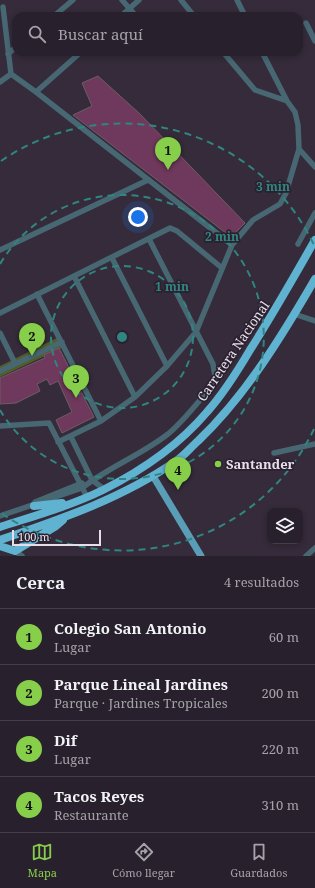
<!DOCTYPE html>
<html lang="es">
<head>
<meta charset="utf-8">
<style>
  body { margin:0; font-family:"Noto Serif",serif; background:#342d38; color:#f1f3f6 }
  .controls { position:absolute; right:12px; bottom:12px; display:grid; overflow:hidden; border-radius:8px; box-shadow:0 2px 6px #0003 }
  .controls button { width:36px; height:36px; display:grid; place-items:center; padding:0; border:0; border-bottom:1px solid #443e48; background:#28202c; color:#f1f3f6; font:20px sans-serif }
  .scale { position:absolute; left:12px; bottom:10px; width:89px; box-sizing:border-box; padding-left:4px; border:2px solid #e6dfe9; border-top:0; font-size:11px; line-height:14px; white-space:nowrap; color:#e6dfe9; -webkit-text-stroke:3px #2b2130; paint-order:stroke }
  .you { position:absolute; left:138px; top:217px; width:14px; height:14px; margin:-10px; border:3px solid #fff; border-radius:50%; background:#1a73e8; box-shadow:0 0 0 6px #1a73e833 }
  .badge { display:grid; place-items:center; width:26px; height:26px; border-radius:50%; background:#87cf4a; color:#111; font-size:13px; font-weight:700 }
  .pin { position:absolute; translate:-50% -33px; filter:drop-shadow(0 1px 2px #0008) }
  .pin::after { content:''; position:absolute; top:21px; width:14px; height:12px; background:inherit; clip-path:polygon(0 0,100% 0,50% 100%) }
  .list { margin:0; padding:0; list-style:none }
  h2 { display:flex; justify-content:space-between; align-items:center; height:52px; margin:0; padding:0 16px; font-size:17px }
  h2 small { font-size:13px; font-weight:400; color:#a5a3a9 }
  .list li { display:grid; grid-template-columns:26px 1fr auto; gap:12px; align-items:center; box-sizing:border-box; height:56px; padding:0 16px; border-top:1px solid #443e48 }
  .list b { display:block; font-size:15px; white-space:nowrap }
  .list p { margin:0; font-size:13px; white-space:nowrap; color:#a5a3a9 }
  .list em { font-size:13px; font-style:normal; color:#a5a3a9 }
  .icon { flex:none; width:22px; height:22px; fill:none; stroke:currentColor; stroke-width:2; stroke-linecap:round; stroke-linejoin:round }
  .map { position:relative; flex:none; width:315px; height:556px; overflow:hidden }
  .search { position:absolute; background:#28202c; box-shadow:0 2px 6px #0003; left:12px; right:12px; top:12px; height:44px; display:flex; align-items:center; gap:10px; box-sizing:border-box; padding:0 14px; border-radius:12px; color:#a5a3a9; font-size:15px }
  .sheet { height:276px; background:#28202c }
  nav { display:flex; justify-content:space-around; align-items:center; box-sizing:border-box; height:56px; border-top:1px solid #443e48; background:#28202c; font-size:11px; color:#a5a3a9 }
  nav a { display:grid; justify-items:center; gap:2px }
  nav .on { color:#87cf4a }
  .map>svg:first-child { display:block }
  .green { fill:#525d28 }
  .building { fill:#6f385d; stroke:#6f5c67 }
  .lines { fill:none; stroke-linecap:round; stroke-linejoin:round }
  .minor { stroke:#476773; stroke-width:5.5 }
  .major { stroke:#599db6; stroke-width:7 }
  .highway { stroke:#5fb2d0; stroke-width:8 }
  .ring { fill:none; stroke:#2f8680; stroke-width:2; stroke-dasharray:7 5 }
  .poi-dot { fill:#87cf4a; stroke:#2b2130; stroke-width:1.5 }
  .labels { text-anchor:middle; stroke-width:3.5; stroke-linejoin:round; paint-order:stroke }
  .street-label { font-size:13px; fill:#e6dfe9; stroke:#2b2130 }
  .poi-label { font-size:13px; font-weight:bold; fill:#e6dfe9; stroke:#2b2130; text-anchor:start }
  .centre { fill:#2f8680; stroke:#2b2130; stroke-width:2 }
  .ring-label { font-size:12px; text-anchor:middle; font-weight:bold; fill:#2f8680; stroke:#2b2130; stroke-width:3.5; stroke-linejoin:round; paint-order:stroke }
</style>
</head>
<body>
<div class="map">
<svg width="315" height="556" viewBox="0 0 315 556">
  <rect width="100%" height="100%" fill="#352b3a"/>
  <!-- green -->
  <path class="green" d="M59,337L64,347L0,377V366Z"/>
  <!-- building -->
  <path class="building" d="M98,76L140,114L245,223L231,237L73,115L92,106L82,83Z
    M59,348L94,417L62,433L56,420L72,412L58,381L50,385L47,379L37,384L40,391L16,403L0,404V378L45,358L44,355Z"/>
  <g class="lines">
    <!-- minor -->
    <path class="minor" d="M122,0L136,16
      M181,0L194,16
      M237,0L245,16
      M54,16L73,0
      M121,16L139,0
      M306,23L315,41
      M223,52L255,90L287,101
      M8,54L16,47
      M11,74L36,92L232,245
      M0,82L11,74L3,7
      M36,92L81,52
      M299,149L315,167
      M298,244L315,213
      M0,250L148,180
      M112,258L167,366
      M74,276L135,397
      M37,294L101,421
      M0,313L170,228L177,231L222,268
      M294,314L315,321
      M0,333L15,363
      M0,371L62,342
      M0,426L49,423L87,497
      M71,437L92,480L104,489
      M58,442L101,421L135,397L167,366L196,332L232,245L253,220L280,204L286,193L299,149L298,125L295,112L287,101L262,52
      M274,453L315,444
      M35,502L82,483
      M0,516L82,488C109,467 141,455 168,434C185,420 199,400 214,384L215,376L213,364L149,239
      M15,551L22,556
      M306,556L315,548"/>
    <!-- major -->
    <path class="major" d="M153,476L201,556"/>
    <!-- highway -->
    <path class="highway" d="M34,506L62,503
      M0,527C34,516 70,506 103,490C141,471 179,445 207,412C224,393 237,372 250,350C273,314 294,277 315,240
      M0,540C61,519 123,498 176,461C184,456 191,447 198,441C246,395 282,336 315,279
      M0,546L15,551L56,526L63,520"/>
  </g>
  <!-- distance rings -->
  <g class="ring">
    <circle cx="122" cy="337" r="71"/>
    <path d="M0 264A142 142 0 1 1 0 410"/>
    <path d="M314 429A213 213 0 0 1 1 513M1 161A213 213 0 0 1 314 245"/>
  </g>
  <!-- markers -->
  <circle class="poi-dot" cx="218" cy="464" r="4"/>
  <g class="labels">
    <!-- street labels -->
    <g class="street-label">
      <text transform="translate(233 351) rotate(-56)" y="5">Carretera Nacional</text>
    </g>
    <!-- poi labels -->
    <g class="poi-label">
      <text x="226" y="469">Santander</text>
    </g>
  </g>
  <circle cx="122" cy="337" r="6" class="centre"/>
  <g class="ring-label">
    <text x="273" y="191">3 min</text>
    <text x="222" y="241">2 min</text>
    <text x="172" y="291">1 min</text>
  </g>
</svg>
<div class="controls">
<button><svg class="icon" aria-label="layers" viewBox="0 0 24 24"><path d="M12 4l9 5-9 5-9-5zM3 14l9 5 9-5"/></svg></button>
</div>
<div class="scale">100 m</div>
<div class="you"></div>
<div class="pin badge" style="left:168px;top:170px">1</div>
<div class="pin badge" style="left:32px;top:356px">2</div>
<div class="pin badge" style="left:76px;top:398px">3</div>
<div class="pin badge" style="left:178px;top:490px">4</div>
<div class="search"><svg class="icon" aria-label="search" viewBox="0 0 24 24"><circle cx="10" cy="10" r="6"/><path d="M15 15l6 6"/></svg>Buscar aquí</div>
</div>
<section class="sheet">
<h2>Cerca<small>4 resultados</small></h2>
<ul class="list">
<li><span class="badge">1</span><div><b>Colegio San Antonio</b><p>Lugar</p></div><em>60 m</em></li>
<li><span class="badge">2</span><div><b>Parque Lineal Jardines</b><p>Parque · Jardines Tropicales</p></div><em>200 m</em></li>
<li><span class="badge">3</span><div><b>Dif</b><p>Lugar</p></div><em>220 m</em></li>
<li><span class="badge">4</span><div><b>Tacos Reyes</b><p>Restaurante</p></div><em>310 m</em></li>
</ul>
</section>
<nav>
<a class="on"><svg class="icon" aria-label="map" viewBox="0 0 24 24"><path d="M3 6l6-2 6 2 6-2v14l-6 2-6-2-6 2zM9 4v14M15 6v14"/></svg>Mapa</a>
<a><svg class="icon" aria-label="directions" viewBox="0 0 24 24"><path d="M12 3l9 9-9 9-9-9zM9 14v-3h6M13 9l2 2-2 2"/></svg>Cómo llegar</a>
<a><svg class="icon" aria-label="saved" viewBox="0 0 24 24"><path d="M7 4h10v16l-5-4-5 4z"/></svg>Guardados</a>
</nav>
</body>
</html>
